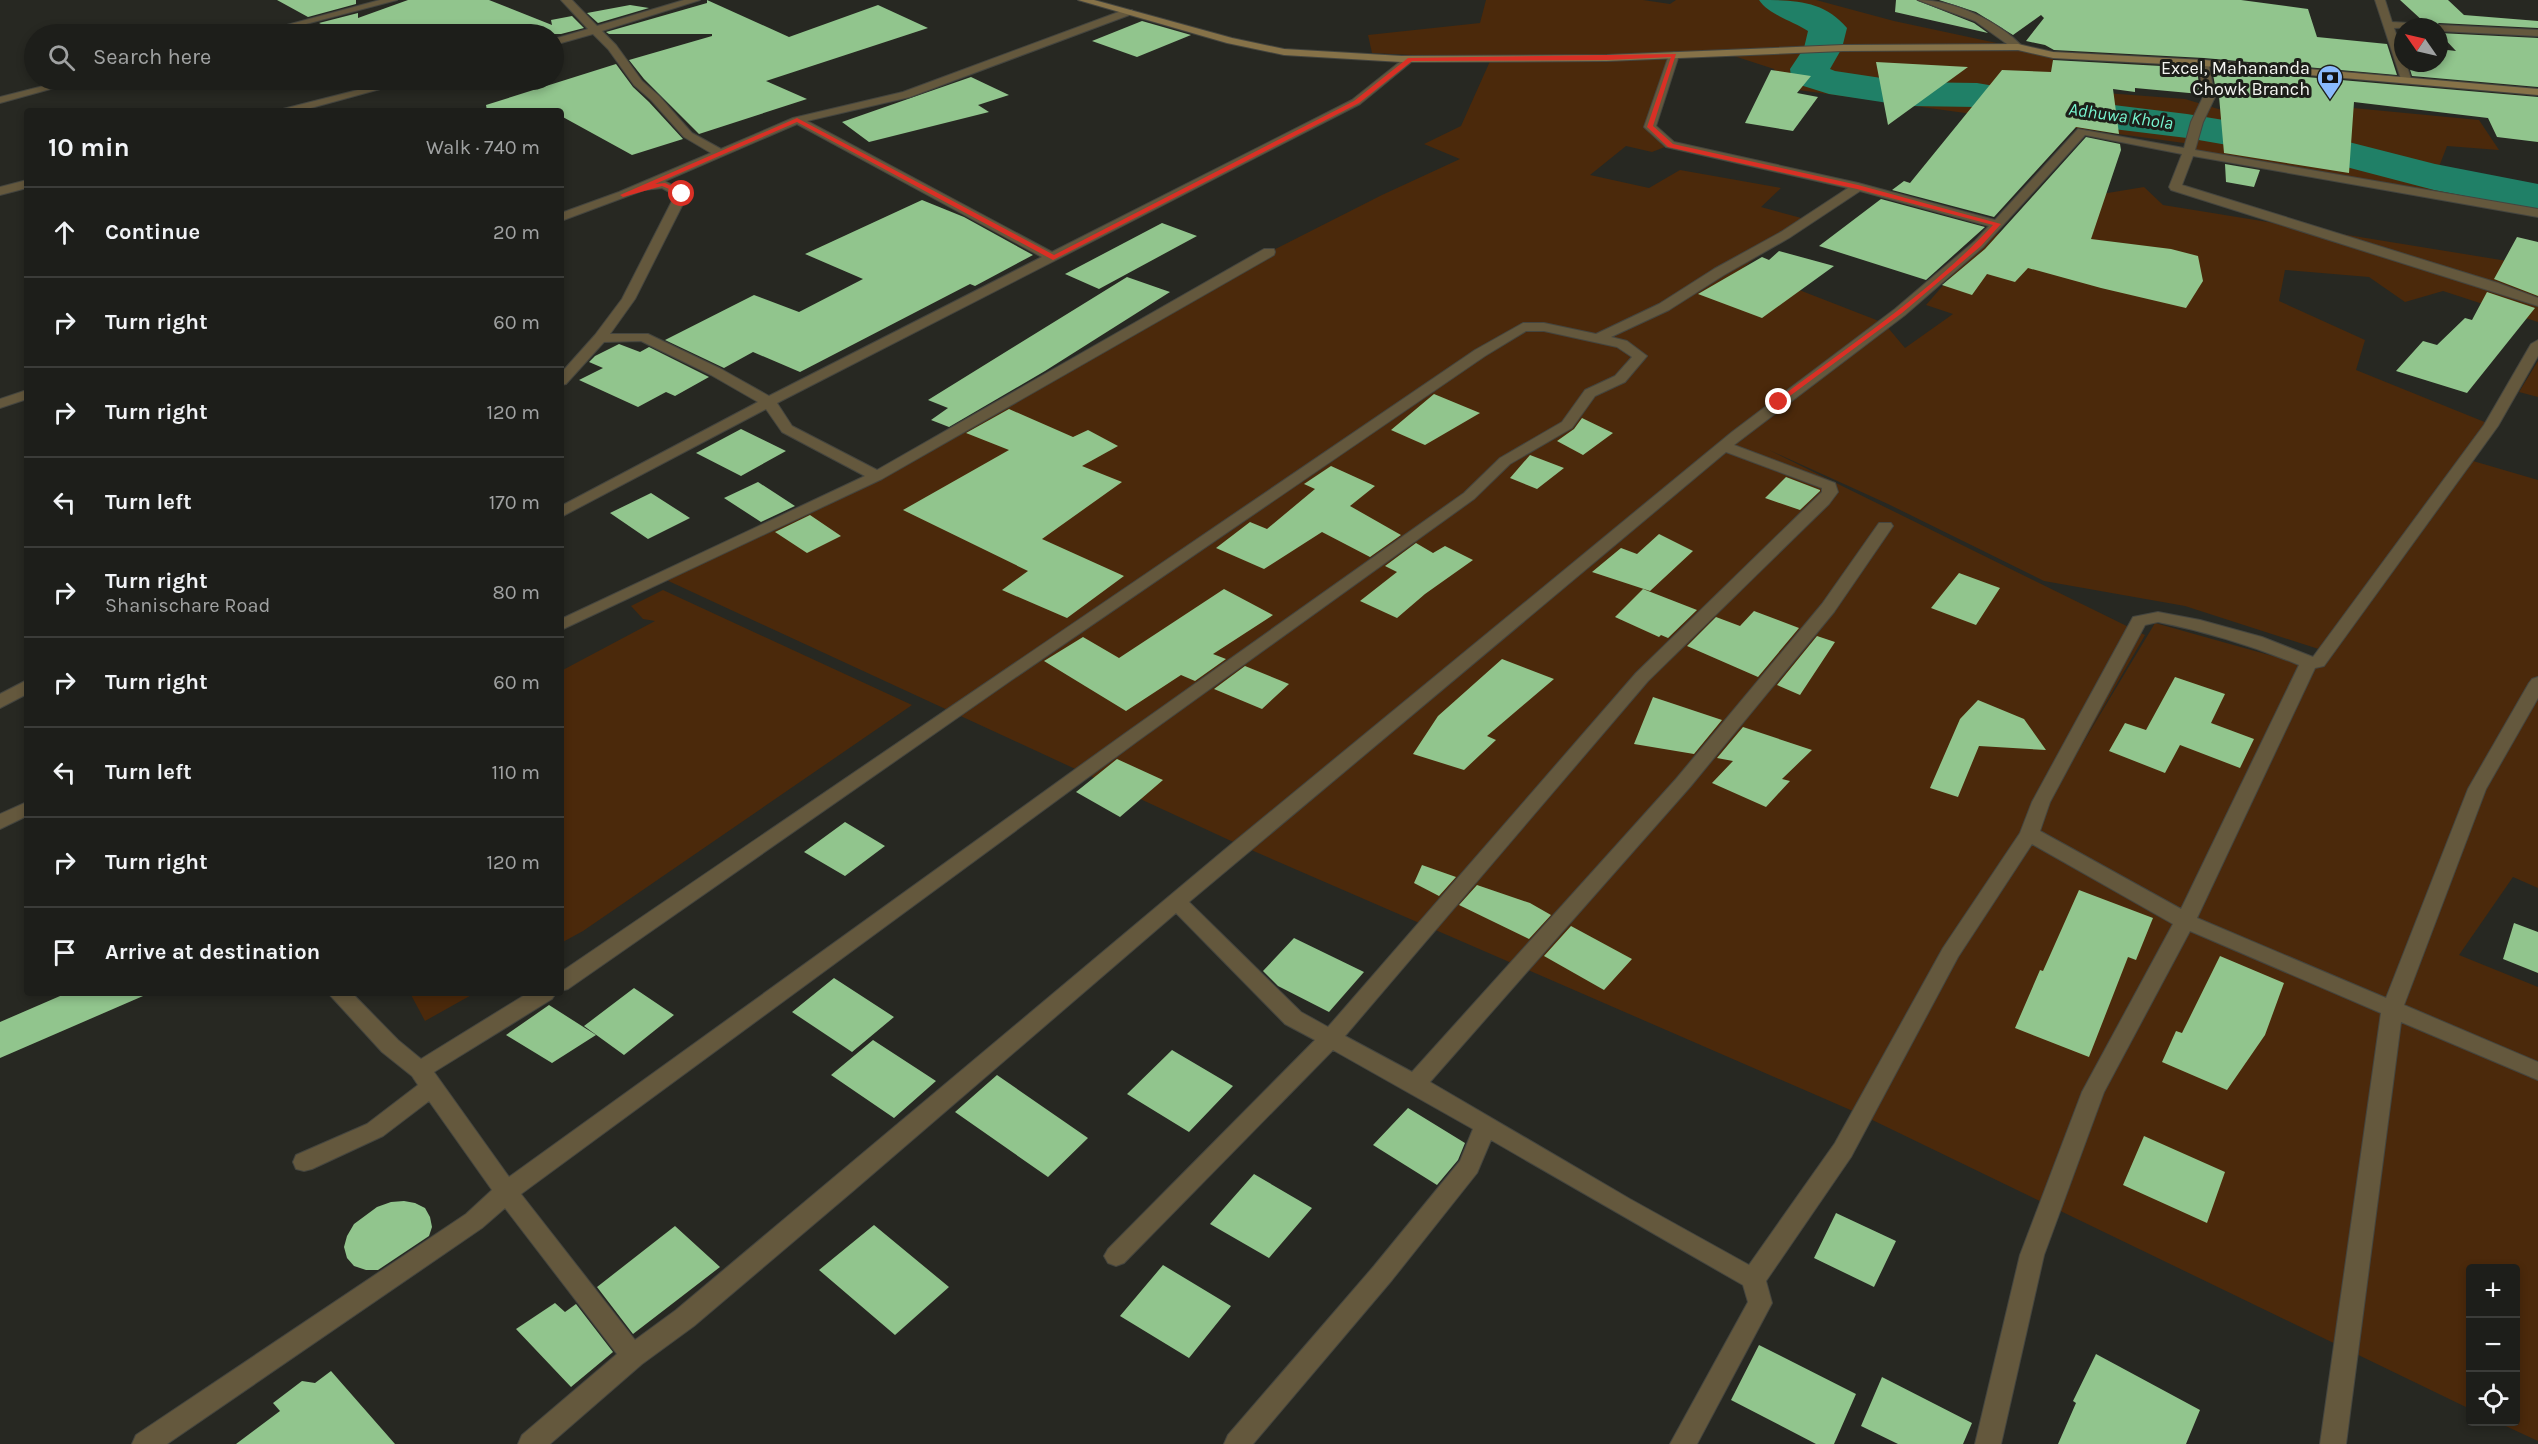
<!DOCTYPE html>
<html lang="en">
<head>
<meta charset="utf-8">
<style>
  body { margin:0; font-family:Karla,sans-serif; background:#252723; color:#f1f3f6 }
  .controls { position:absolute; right:18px; bottom:18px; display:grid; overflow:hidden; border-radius:6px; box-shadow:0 3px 9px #0003 }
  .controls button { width:54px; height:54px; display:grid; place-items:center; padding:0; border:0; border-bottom:2px solid #3b3c39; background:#1d1e1a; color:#f1f3f6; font:30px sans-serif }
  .compass { position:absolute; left:2394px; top:18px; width:54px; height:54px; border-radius:50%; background:#1d1e1a; box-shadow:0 3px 9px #0003; rotate:304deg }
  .stop { position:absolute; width:18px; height:18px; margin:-14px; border:4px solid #d93025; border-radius:50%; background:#fff }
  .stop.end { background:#d93025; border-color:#fff; box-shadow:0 2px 6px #0008 }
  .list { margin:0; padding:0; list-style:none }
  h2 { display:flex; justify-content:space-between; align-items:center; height:78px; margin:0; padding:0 24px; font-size:26px }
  h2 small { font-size:20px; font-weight:400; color:#a0a2a2 }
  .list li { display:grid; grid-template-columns:39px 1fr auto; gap:18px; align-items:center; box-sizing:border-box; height:90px; padding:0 24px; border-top:2px solid #3b3c39 }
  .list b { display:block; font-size:22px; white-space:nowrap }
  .list p { margin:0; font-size:20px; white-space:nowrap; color:#a0a2a2 }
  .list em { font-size:20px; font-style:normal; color:#a0a2a2 }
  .icon { flex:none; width:33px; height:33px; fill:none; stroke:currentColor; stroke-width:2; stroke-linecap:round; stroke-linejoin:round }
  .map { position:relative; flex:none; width:2538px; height:1444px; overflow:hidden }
  .search { position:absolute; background:#1d1e1a; box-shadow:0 3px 9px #0003; left:24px; top:24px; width:540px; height:66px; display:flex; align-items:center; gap:15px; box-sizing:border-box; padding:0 21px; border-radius:33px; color:#a0a2a2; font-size:22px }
  .panel { position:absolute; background:#1d1e1a; box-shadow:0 3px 9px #0003; left:24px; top:108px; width:540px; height:888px; border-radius:6px }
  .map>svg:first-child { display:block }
  .green { fill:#4b290b; fill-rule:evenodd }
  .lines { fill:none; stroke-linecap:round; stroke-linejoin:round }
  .river { fill:#208067; fill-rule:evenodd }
  .building { fill:#91c58d }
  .street-casing { stroke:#44453f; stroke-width:2 }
  .secondary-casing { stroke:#44453f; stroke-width:2 }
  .street { fill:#64583d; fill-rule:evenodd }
  .secondary { fill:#867248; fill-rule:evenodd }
  .route { fill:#d93025 }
  .labels { text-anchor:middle; stroke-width:6; stroke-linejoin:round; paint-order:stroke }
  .far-poi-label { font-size:18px; fill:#f4f5f1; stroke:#1d1e19; text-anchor:end }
  .far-water-label { font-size:18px; font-style:italic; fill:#77f4cf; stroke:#1d1e19 }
</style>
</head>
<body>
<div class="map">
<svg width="2538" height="1444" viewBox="0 0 2538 1444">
  <rect width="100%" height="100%" fill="#272822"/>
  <!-- green -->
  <path class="green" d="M1486,0H1643L1670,4L1676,0H1816L1894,21L2053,55V89L2185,99L2255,120L2290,102L2479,120L2499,150L2447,146L2435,177L2538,197V213L2189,152L2191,144L1784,88L1774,69L1734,56L1674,55L1650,126L1670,145L1652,152L1626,146L1590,175L1649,188L1680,170L1781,188L1761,207L1805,219L1743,268L1884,323L1905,348L1953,314L1926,305L1979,244L2053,202L2144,187L2163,205L2538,266V322L2443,291L2405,302L2369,277L2285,270L2279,301L2365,340L2356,370L2497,427L2473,461L2538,480V888L2513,877L2459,955L2538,987V1441L2497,1422H2516V1268H2470V1409L1862,1115L1242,846L662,578L877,476L1242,266L1382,195L1460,159L1424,144L1461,126L1491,59L1372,53L1368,35L1480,23ZM1769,450L1888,504L2044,581L2185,606L2334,654L2287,660L2155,623L2074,758L2145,635Z
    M2538,361V397L2519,392Z
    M663,590L912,705L583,931L561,943V671L655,621L643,619L631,606Z
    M410,993H475L425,1021Z"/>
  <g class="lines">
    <!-- river -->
    <path class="river" d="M1759,0C1793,0 1824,0 1847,28L1842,48L1830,69L1835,71L1908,82L1977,83L2089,102L2187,114L2333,138L2435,164L2538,184V210L2434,190L2331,163L2187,138L2089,126L1977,107L1908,106L1829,94L1797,84L1791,76L1790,69L1804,48L1808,31C1793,21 1769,15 1759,0Z"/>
  </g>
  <!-- building -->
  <path class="building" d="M277,0H356V4L308,17Z
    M408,0H489L552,25L551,20L572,16L584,28L561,34H347L321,31L329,28L319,23L358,13V18Z
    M707,0L789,37L878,5L928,28L766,81L807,99L699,134L644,79L629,60L712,36V34H609L606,32L707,3Z
    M1896,0H1916L1974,23L1988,33L1895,12Z
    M1939,0H2241L2308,9L2317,37L2387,44L2397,75L2204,58L2054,50L2045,45L2026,41L2044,18L2041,15L2013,35L1976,12Z
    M2400,0H2448L2464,15L2538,21V28L2439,23L2434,26L2424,22Z
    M630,5L649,8L598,23L587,13Z
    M1142,21L1191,35L1137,57L1092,41Z
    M2439,33L2538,38V87L2412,76L2408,63H2439V49L2456,51Z
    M2053,60L2197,68L2200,94L2135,88V92L2113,89L2119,134L2076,127L1994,217L1892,190L1904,181L1910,183L2002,70L2051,72Z
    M1876,62L1968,67L1888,125Z
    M616,64L633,87L649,102L683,139L632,155L561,116V111H487L486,105Z
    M2212,69L2538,97V142L2497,137L2488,118L2354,102L2349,173L2224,153L2219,96H2217Z
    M1771,70L1811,76L1797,93L1818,97L1793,131L1745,123Z
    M971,77L1009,95L978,105L989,112L869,142L842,122Z
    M2086,137L2120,144L2121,150L2091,239L2171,249L2198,256L2203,281L2186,308L2101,288L2028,268L2015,282L1987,274L1972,295L1942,285L1985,249Z
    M2225,164L2260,170L2254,187L2226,182Z
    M1881,199L1985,227L1926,280L1819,246Z
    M922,200L964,217L1033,255L975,286L970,284L800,372L753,352L724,368L665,340L754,295L799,312L863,279L805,254Z
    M1162,223L1197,236L1099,289L1065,274Z
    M2517,237L2538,242V296L2494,279Z
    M1779,251L1834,266L1762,318L1698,294L1762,257L1769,260Z
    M1127,277L1170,292L1045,371L949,427L931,420L948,408L928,400Z
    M2487,292L2535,308L2467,393L2396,371L2423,341L2437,345L2465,318L2472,320Z
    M619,344L640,352L649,347L709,377L675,396L666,392L638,407L579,380L603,368L589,362L595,356Z
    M1434,394L1480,413L1425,445L1391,430Z
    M1009,409L1073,437L1088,430L1118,446L1082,466L1122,482L1042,539L1124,576L1067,618L1002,590L1028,571L903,510L1009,450L966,433Z
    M1582,418L1613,433L1583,455L1557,441L1574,429Z
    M741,429L786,451L741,476L696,453Z
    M1530,455L1564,468L1537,489L1510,478Z
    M1331,466L1375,486L1350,506L1401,535L1370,557L1322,532L1264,569L1216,548L1250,522L1267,529L1315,489L1304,484Z
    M1786,477L1820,490V491L1800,510L1765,498Z
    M758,482L795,506L761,522L724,498Z
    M651,493L690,518L648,539L610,513Z
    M810,515L841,536L807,553L775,532Z
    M1659,534L1693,551L1650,591L1592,572L1621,548L1637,554Z
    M1416,543L1433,553L1445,546L1473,560L1425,594L1397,618L1360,601L1397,572L1385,566Z
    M1959,573L2000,588L1976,625L1931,608Z
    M1224,589L1273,615L1213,654L1226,659L1195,681L1181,675L1126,711L1044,661L1083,637L1119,658Z
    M1643,589L1697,610L1668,638L1661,635L1659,637L1615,617Z
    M1754,611L1799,628L1758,677L1687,646L1716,617L1740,626Z
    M1817,636L1835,642L1800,695L1777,685Z
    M1502,659L1554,679L1487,736L1496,740L1464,770L1413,754L1438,716Z
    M1245,666L1289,684L1262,709L1214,689Z
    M2175,677L2225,694L2211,723L2254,739L2240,768L2180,745L2165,773L2109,751L2125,723L2146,730Z
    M1653,697L1722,720L1694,754L1634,744Z
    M1978,700L2024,719L2046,750L1979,746L1958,797L1930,788L1960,719Z
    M1743,727L1812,750L1782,779L1790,781L1766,807L1712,783L1733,761L1717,758Z
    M1117,759L1163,780L1120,817L1076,792Z
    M845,822L885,846L845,876L804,852Z
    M1422,865L1456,877L1439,896L1414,883Z
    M1477,885L1530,903L1551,915L1529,939L1459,905Z
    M2079,890L2153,918L2136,960L2128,957L2089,1057L2015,1028L2040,970L2043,971Z
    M2514,923L2538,932V973L2503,959Z
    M1571,926L1632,959L1604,990L1544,956Z
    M1294,938L1364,972L1329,1012L1278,986L1263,971Z
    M2220,956L2284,983L2265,1035L2227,1090L2162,1062L2176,1031L2182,1033Z
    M834,978L894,1017L852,1052L792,1012Z
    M634,988L674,1015L624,1055L584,1026Z
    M67,993H150L0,1058V1022Z
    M549,1005L596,1035L552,1063L506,1035Z
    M873,1040L936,1081L894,1118L831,1075Z
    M1172,1050L1233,1086L1189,1132L1127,1094Z
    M997,1075L1088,1138L1048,1177L955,1112Z
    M1408,1108L1465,1143L1458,1160L1437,1185L1373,1145Z
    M2144,1136L2225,1172L2207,1223L2123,1185Z
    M1254,1174L1312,1208L1269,1258L1210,1224Z
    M404,1201L415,1203L425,1208L430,1217L432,1227L429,1236L378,1270H366L354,1266L347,1258L344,1247L347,1236L354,1224L377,1207L391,1202Z
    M1836,1213L1896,1241L1874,1287L1814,1258Z
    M874,1225L949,1287L895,1335L819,1270Z
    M675,1226L720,1267L633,1334L597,1287Z
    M1163,1265L1231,1306L1189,1358L1120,1316Z
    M555,1303L565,1312L576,1304L613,1352L571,1387L516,1329Z
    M1759,1345L1856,1394L1834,1444H1816L1731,1400Z
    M2096,1354L2200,1410L2186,1444H2058L2076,1403L2073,1401Z
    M331,1371L395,1444H236L280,1411L273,1403L302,1381L315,1383Z
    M1882,1377L1972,1423L1963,1444H1898L1861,1426Z"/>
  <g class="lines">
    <defs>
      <path id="street" d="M380,0H397L268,34H253Z
        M561,0H572L597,26L684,0H700L602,31L616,45L642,81L659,96L692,133L721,149L793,118L903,92L1124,10H1132V14L910,97L807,121L1052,252L1352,100L1406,57H1414L1415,59L1360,104L777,403L792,426L877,470L1264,249H1274L1275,252L1274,255L882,479L561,630V619L865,476L782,432L766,409L561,517V506L758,402L711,375L641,341L604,342L566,384L561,385V373L595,335L622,299L675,195L662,188L644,190L561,221V213L619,192L711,153L684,137L651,100L634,85L608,49L593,34L554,45V39L588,29ZM797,124L1042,257L769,396L721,369L648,334H610L635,299L688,194L665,181Z
        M1918,0C1954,0 1998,21 2023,47L2014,49L1975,21Z
        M2375,0H2385L2392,22L2427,24L2432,27L2394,28L2403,54V63H2406L2411,79L2410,81H2402L2401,79Z
        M2439,25L2538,30V36L2439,31V27H2435Z
        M1674,52L1679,55L1656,126L1674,142L1858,183L1995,220L2078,129L2184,148L2191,122L2203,97L2199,63L2204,60L2208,61L2215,97L2203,122L2195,150L2538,209V217L2193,156L2182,185L2498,283L2538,298V306L2171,190L2169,187L2182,154L2085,135L1983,247L1905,315L1734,445L1835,483L1838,492L1829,504L1648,681L1345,1036L1412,1072L1676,779L1822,604L1879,523H1891L1893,526L1834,612L1690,787L1430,1082L1630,1199L1749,1265L1835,1143L1943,948L2020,833L2032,802L2133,617L2158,612L2200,620L2262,637L2313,657L2484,425L2531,344L2538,340V356L2498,426L2324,666L2315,668L2197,918L2386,998L2468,789L2529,683L2532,679L2538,677V698L2486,789L2404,1005L2538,1062V1080L2401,1022L2346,1444H2320L2381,1013L2190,931L2104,1092L2044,1255L2001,1444H1975L2020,1255L2082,1092L2173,924L2032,844L1958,957L1851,1157L1766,1281L1772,1303L1697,1444H1670L1748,1302L1743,1285L1491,1140L1477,1173L1392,1280L1253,1444H1224L1228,1435L1374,1266L1460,1161L1473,1129L1333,1050L1124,1263L1116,1266L1108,1263L1104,1256L1108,1249L1315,1040L1285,1024L1176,913L853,1191L694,1326L642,1364L550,1444H518L522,1435L617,1354L505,1208L482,1228L167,1444H132L136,1435L466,1214L492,1190L429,1101L383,1136L312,1169L304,1171L296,1169L293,1162L296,1155L367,1124L418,1085L412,1076L382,1052L328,993H352L398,1040L421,1059L528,993H556L552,999L434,1072L509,1177L1127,732L1464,493L1500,458L1562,422L1585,390L1615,376L1632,357L1617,347L1544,331H1526L1485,356L1013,679L568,989L561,991V972L1475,350L1523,323H1544L1596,334L1659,304L1714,269L1781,232L1848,188L1666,147L1644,127L1669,55ZM1860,191L1989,226L1975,241L1895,309L1732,432L1235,841L676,1310L635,1340L521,1194L1139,740L1474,499L1510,464L1572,428L1595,396L1625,382L1647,356L1627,341L1611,337L1669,310L1724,275L1789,238ZM1726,452L1822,488V492L1636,673L1328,1027L1301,1012L1189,902ZM2158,622C2207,632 2253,646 2299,665L2181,909L2040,831L2050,802L2145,625Z
        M67,80H83L0,103V97Z
        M397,80H413L300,111H281L283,109Z
        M27,180V188L0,195V187Z
        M27,390V399L0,408V399Z
        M27,680V694L0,708V694Z
        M27,802V816L0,829V814Z"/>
      <path id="secondary" d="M1078,0H1094L1232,38L1284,49L1402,56L1607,55L1843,45L2018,44L2053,52L2204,60L2538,89V95L2204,66L2053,58L2018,50L1843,51L1607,61L1402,62L1284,55L1227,43Z"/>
    </defs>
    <!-- street casing -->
    <use href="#street" class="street-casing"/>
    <!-- secondary casing -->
    <use href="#secondary" class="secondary-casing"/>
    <!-- street -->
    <use href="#street" class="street"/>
    <!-- secondary -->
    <use href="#secondary" class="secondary"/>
  </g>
  <!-- route -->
  <path class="route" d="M1676,54L1653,126L1673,144L1858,185L2001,224L1981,246L1902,313L1779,404L1776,402L1777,400C1850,345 1930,293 1993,225L1857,189L1668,147L1647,127L1671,57L1607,60L1412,61L1359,103L1053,260L797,122L655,184L665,183L684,192V195L662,186L623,197L620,195L797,118L1054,255L1354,101L1408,58Z"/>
  <!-- icons -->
  <defs>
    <symbol id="bank-pin" viewBox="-11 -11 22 30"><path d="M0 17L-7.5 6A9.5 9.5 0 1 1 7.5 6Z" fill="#8abafc" stroke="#1d1e19"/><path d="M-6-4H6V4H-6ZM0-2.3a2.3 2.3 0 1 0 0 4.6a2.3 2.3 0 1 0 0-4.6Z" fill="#111"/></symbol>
  </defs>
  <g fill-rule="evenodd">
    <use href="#bank-pin" x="2315" y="63" width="30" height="40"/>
  </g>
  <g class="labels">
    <!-- far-poi labels -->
    <g class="far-poi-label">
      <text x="2310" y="74">Excel, Mahananda<tspan x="2310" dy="21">Chowk Branch</tspan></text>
    </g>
    <!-- far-water labels -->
    <g class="far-water-label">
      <text transform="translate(2121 116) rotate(8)" y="6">Adhuwa Khola</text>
    </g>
  </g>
</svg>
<div class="controls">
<button>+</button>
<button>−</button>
<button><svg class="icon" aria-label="locate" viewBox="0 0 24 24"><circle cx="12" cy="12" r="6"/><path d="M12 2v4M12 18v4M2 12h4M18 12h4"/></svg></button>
</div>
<svg class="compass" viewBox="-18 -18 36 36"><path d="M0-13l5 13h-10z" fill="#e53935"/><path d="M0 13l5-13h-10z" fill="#a0a2a2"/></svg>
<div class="stop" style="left:682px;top:194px"></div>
<div class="stop end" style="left:1779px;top:402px"></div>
<div class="search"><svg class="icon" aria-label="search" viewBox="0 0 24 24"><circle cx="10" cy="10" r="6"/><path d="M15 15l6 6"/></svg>Search here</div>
<section class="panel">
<h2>10 min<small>Walk · 740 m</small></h2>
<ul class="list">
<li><svg class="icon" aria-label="ahead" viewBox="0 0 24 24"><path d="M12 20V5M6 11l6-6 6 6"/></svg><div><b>Continue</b></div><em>20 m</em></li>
<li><svg class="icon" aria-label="right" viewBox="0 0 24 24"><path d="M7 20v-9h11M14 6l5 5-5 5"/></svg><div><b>Turn right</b></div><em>60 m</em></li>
<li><svg class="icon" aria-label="right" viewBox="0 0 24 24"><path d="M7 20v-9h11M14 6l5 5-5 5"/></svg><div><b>Turn right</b></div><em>120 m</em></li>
<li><svg class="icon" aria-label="left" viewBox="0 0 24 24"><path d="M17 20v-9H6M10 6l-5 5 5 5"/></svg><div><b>Turn left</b></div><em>170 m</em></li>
<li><svg class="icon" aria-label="right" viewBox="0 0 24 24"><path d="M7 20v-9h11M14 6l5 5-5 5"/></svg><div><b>Turn right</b><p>Shanischare Road</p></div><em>80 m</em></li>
<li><svg class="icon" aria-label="right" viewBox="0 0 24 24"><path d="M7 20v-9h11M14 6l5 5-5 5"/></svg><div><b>Turn right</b></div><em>60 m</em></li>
<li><svg class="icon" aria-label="left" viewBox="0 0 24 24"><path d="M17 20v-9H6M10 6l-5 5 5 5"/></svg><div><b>Turn left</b></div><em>110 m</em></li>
<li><svg class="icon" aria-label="right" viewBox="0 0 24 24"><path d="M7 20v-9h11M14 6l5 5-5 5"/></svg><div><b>Turn right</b></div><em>120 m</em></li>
<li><svg class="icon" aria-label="arrive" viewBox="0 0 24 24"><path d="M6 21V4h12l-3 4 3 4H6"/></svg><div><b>Arrive at destination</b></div></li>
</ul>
</section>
</div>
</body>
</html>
